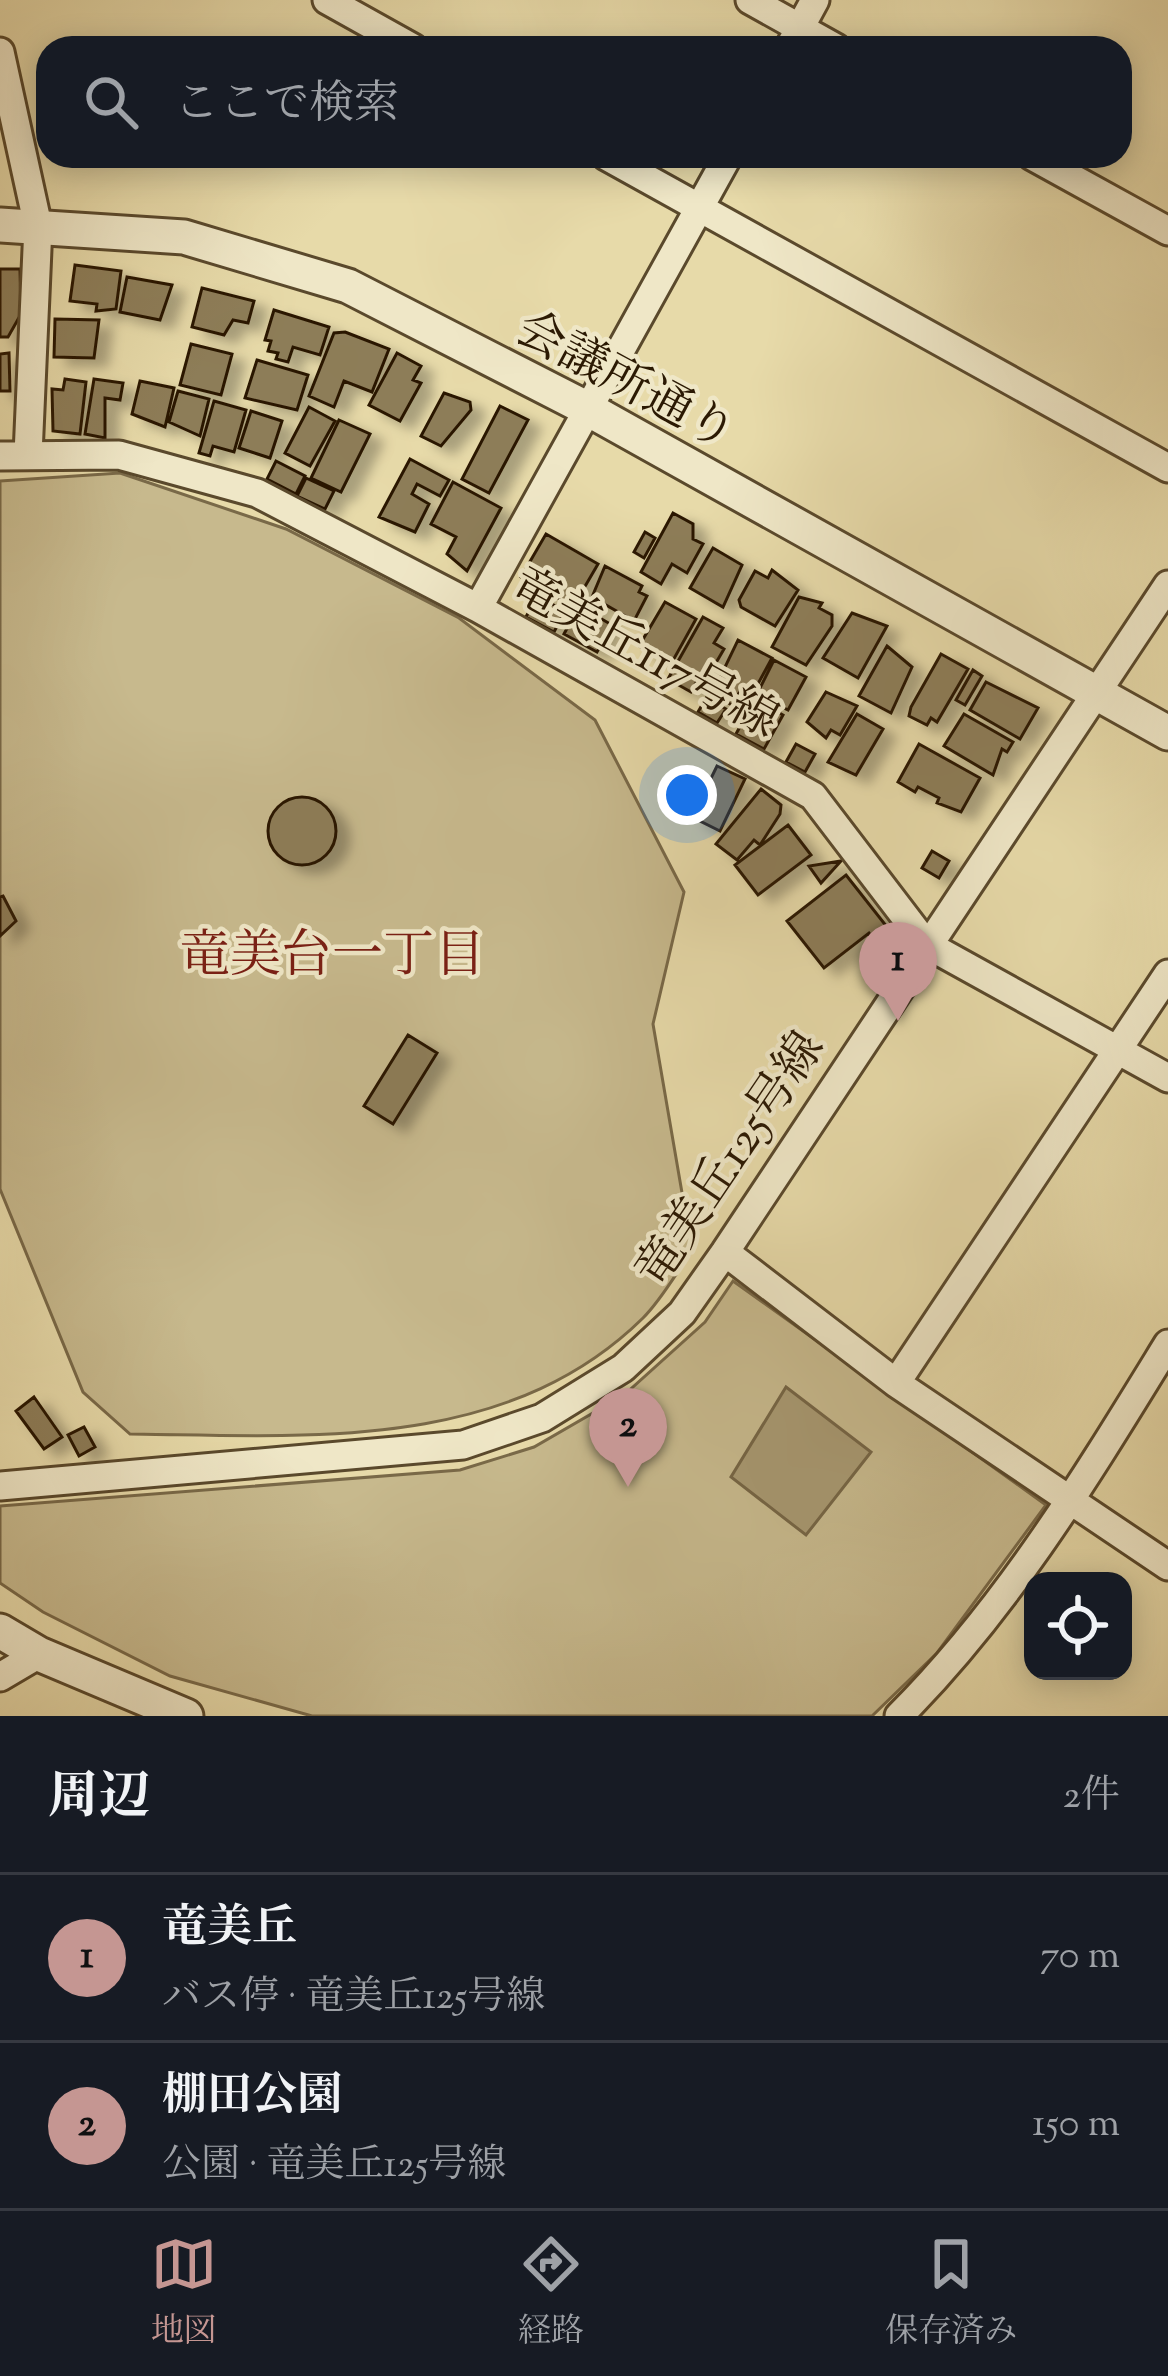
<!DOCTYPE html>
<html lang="ja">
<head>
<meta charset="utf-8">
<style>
  body { margin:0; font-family:"Sorts Mill Goudy","Noto Serif JP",serif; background:#20242c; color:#f1f3f6 }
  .controls { position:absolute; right:36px; bottom:36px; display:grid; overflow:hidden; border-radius:24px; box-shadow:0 6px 30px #0003 }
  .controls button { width:108px; height:108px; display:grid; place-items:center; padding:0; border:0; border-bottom:3px solid #363941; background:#171b24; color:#f1f3f6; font:60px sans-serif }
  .you { position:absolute; left:687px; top:795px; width:42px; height:42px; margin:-30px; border:9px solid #fff; border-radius:50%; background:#1a73e8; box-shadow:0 0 0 18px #1a73e833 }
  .badge { display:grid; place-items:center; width:78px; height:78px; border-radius:50%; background:#c59692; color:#111; font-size:39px; font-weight:700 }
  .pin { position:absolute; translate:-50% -99px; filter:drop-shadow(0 3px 6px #0008) }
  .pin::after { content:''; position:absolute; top:63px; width:42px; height:36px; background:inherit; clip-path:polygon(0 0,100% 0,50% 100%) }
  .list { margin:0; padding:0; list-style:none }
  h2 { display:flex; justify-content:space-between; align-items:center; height:156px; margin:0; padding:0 48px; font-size:51px }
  h2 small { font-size:39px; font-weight:400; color:#9ea1a6 }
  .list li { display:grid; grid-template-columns:78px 1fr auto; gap:36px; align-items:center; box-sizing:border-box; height:168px; padding:0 48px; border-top:3px solid #363941 }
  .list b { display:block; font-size:45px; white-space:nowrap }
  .list p { margin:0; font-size:39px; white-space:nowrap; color:#9ea1a6 }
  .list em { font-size:39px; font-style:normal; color:#9ea1a6 }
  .icon { flex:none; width:66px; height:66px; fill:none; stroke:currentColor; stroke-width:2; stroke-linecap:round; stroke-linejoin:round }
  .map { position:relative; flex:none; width:1168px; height:1716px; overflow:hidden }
  .search { position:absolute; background:#171b24; box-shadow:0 6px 30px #0003; left:36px; right:36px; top:36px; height:132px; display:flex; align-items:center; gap:30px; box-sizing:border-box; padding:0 42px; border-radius:36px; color:#9ea1a6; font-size:45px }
  .sheet { height:492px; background:#171b24 }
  nav { display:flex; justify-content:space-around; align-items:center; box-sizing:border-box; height:168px; border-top:3px solid #363941; background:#171b24; font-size:33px; color:#9ea1a6 }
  nav a { display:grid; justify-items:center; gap:6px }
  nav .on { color:#c59692 }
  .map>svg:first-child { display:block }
  .green { fill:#c7b98d; stroke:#796948; stroke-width:3 }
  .water { fill:#a79871; stroke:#756545; stroke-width:3 }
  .building { fill:#8d7d59; stroke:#2b1903; stroke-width:3; filter:url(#shadow) }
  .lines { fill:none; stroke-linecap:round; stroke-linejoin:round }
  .minor-casing { stroke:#5a492c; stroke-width:33 }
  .tertiary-casing { stroke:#5a492c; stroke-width:39 }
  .minor { stroke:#efe7c7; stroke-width:27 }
  .tertiary { stroke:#efe7c7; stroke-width:33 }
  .labels { text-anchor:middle; stroke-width:9; stroke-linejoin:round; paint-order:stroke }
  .street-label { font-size:48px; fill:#2b1903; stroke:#efe7c7 }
  .neighbourhood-label { font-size:51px; fill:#7a1f14; stroke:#efe7c7 }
</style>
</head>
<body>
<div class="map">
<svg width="1168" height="1716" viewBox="0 0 1168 1716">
  <defs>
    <filter id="shadow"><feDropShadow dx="13" dy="8" stdDeviation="6" flood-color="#0004"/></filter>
  </defs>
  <rect width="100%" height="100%" fill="#e7daa9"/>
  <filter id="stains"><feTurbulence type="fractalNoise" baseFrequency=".00167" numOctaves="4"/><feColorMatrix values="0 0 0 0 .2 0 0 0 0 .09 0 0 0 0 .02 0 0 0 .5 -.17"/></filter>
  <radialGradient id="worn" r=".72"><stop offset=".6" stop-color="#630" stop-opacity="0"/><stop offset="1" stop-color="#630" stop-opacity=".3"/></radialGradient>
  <!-- green -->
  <path class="green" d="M120,473L286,529L459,618L595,720L684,892L653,1024L692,1251C676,1273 662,1299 643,1318C506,1453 307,1436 130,1434L83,1392L0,1189V481Z
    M733,1281L1046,1505L937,1653L872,1716H312L170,1676L43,1612L0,1583V1506L460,1470L534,1447L624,1395L705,1322Z"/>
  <!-- water -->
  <path class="water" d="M786,1387L871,1452L806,1535L731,1477Z"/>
  <!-- building -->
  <path class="building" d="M75,265L121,271L116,309L96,311L97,304L70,301Z
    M0,269H20L21,314L8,337H0Z
    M127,277L172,285L160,320L120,312Z
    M202,288L254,301L248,323L233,320L224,335L192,327Z
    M274,310L329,327L320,355L293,347L288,362L276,359L278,353L268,351L271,341L265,340Z
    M55,319L99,320L94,358L54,357Z
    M345,332L389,349L372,392L344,381L334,407L309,396L334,333Z
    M191,344L232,354L221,395L180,385Z
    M9,353L10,391H0V354Z
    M397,353L421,366L413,380L421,383L400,421L369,405Z
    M257,360L308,375L297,410L245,398Z
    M65,379L86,382L80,434L53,431L52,389L63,390Z
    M94,379L123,383L120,400L105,398V438L85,434Z
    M140,381L174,388L165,427L132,414Z
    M178,391L209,399L200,436L169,422Z
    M444,393L470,402L471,410L441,446L421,436Z
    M214,401L246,410L234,452L213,446L210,456L199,453Z
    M500,406L528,420L489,493L462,479Z
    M309,407L335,421L310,466L285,453Z
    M251,411L282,421L270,458L239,448Z
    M339,420L370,434L341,492L311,478Z
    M410,459L449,480L440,496L417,484L412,494L429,504L415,532L379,517Z
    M276,461L305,476L296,494L267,479Z
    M306,478L334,491L325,509L297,496Z
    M453,482L501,508L467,571L447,554L456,537L431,524Z
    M673,513L693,524V539L703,544L687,573L672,564L661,584L641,572Z
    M645,532L655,538L644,558L634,552Z
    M546,534L598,564L573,607L521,577Z
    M713,548L742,565L723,607L690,588Z
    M605,566L642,586L639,592L647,596L634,621L592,597Z
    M772,570L798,590L775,626L741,607L739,600L755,571L768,578Z
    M537,596L565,611L554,632L526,617Z
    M584,597L599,606L586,610L612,625L597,652L564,634Z
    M799,597L822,603L819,608L832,615V626L806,665L772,647Z
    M665,602L696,619L671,664L639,646Z
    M852,613L887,626L858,678L823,658Z
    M703,617L723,628L714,643L724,649L703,685L697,681L691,692L668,679Z
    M738,640L772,658L753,693H739L732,705L712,694Z
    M887,646L912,667L891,713L859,696Z
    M941,654L968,669L937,722L931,718L927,725L909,716L911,707Z
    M774,660L806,677L788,710L757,694Z
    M973,670L982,676L965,705L956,700Z
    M986,682L1038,708L1020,739L970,710Z
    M826,692L857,706L840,735L831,730L826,738L807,722Z
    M706,698L726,709L717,723L698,712Z
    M755,699L783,715L764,749L736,734Z
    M857,714L883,729L856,775L828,762Z
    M964,714L1013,742L1007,752L1002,749L993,775L944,746Z
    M796,744L815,754L805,772L786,762Z
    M919,744L980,778L961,812L937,803L939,798L918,787L915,792L898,782Z
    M717,766L745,779L720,831L692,817Z
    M761,789L781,805L780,814L760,845L754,840L737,860L716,844Z
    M268 831a34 34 0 1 1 68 0a34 34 0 1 1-68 0Z
    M788,825L811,855L758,895L735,865Z
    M932,851L949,861L939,878L922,868Z
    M841,861L821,883L809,866Z
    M846,875L891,932L877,943L869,933L824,968L787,921Z
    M3,896L16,921L0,936V897Z
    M408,1035L437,1053L393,1124L364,1106Z
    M34,1397L62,1437L44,1449L16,1411Z
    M84,1427L95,1447L79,1456L68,1435Z"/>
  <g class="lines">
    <defs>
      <path id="minor" d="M327,0L413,48
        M750,0L836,48
        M789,48L815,0
        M0,52L38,226L28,455
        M606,156L1168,468
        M1032,156L1168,231
        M0,456L119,455L257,493L478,608L813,796L926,944L1168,1078
        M478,608L728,156
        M725,1252L896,1383L1168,1566
        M896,1383L1168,974
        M0,1486L463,1445L542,1418L623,1368L682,1313L725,1252L1168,585
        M0,1677L39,1654
        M899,1716C1008,1607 1088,1474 1168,1344"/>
      <path id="tertiary" d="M0,225L184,237L348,286L586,408L1168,733
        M0,1631L39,1654L186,1716"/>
    </defs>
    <!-- minor casing -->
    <use href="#minor" class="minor-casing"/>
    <!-- tertiary casing -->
    <use href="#tertiary" class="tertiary-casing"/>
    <!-- minor -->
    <use href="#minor" class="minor"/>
    <!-- tertiary -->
    <use href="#tertiary" class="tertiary"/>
  </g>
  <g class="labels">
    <!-- street labels -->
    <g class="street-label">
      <text transform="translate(627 379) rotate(28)" y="17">会議所通り</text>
      <text transform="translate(646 651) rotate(29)" y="17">竜美丘117号線</text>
      <text transform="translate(728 1158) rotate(-56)" y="17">竜美丘125号線</text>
    </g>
    <!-- neighbourhood labels -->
    <g class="neighbourhood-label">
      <text x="332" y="971">竜美台一丁目</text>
    </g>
  </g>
  <rect width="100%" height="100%" filter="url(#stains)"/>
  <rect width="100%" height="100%" fill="url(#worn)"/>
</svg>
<div class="controls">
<button><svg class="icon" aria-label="locate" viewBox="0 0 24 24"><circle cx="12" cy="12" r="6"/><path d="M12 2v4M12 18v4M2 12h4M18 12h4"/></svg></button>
</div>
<div class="you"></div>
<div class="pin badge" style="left:898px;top:1021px">1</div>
<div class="pin badge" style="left:628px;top:1487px">2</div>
<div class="search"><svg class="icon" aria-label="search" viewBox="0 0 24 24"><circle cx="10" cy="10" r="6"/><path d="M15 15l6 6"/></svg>ここで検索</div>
</div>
<section class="sheet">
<h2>周辺<small>2件</small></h2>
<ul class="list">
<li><span class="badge">1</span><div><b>竜美丘</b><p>バス停 · 竜美丘125号線</p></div><em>70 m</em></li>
<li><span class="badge">2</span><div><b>棚田公園</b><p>公園 · 竜美丘125号線</p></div><em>150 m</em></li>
</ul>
</section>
<nav>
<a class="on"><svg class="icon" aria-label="map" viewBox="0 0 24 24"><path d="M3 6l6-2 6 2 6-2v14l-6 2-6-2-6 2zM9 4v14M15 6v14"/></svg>地図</a>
<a><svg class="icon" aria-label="directions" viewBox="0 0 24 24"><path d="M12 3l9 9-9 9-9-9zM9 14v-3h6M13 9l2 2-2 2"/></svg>経路</a>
<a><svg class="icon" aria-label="saved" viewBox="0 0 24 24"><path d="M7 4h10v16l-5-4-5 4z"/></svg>保存済み</a>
</nav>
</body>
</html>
